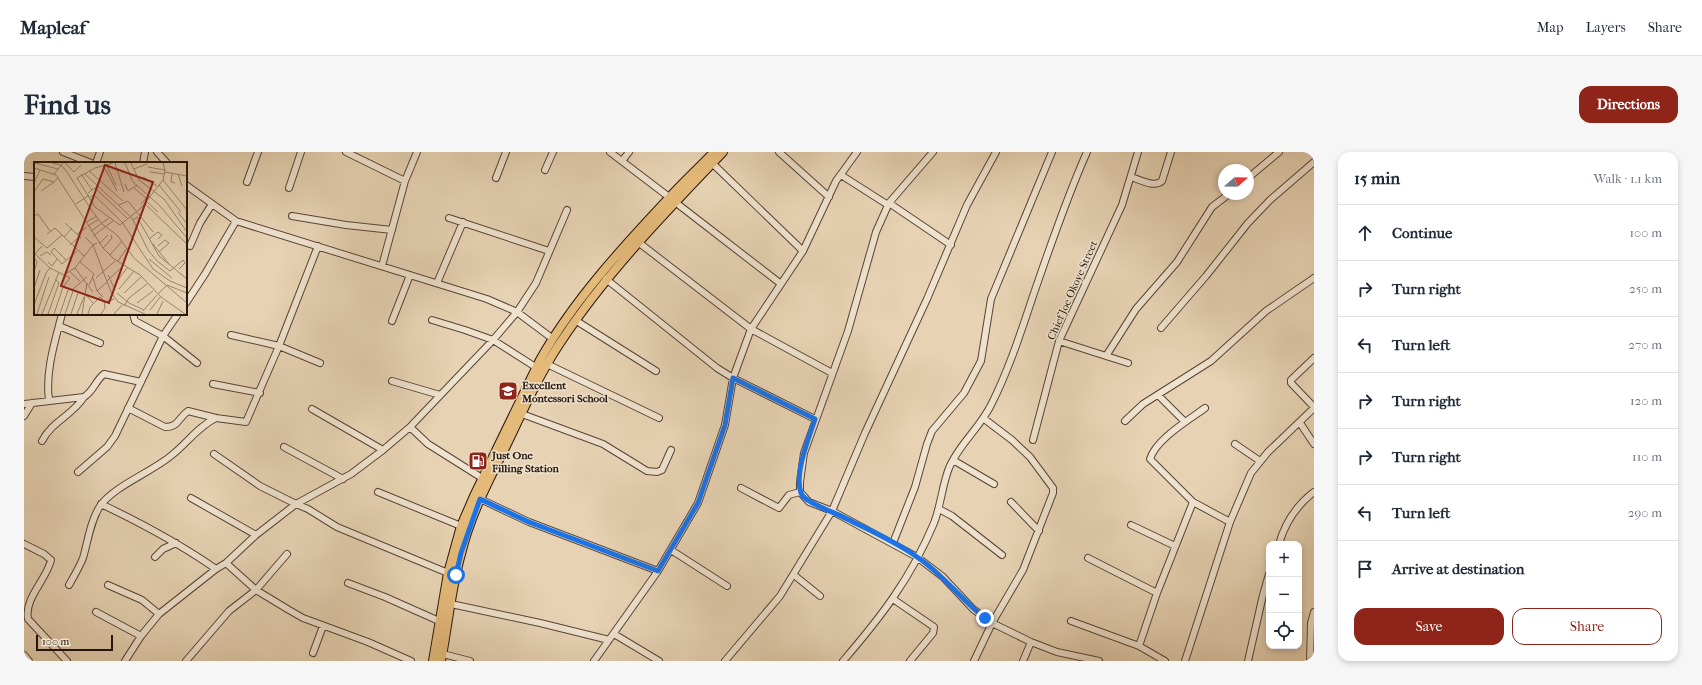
<!DOCTYPE html>
<html lang="en">
<head>
<meta charset="utf-8">
<style>
  body { margin:0; font-family:"IM FELL French Canon",serif; background:#f6f6f7; color:#1f2937 }
  .controls { position:absolute; right:12px; bottom:12px; display:grid; overflow:hidden; border-radius:8px; box-shadow:0 2px 6px #0003 }
  .controls button { width:36px; height:36px; display:grid; place-items:center; padding:0; border:0; border-bottom:1px solid #e0e1e3; background:#fff; color:#1f2937; font:20px sans-serif }
  .compass { position:absolute; left:1194px; top:12px; width:36px; height:36px; border-radius:50%; background:#fff; box-shadow:0 2px 6px #0003; rotate:70deg }
  .scale { position:absolute; left:12px; bottom:10px; width:77px; box-sizing:border-box; padding-left:4px; border:2px solid #27150b; border-top:0; font-size:11px; line-height:14px; white-space:nowrap; color:#27150b; -webkit-text-stroke:3px #efe2ce; paint-order:stroke }
  .stop { position:absolute; width:12px; height:12px; margin:-9px; border:3px solid #1a73e8; border-radius:50%; background:#fff }
  .stop.end { background:#1a73e8; border-color:#fff; box-shadow:0 1px 4px #0008 }
  .list { margin:0; padding:0; list-style:none }
  h2 { display:flex; justify-content:space-between; align-items:center; height:52px; margin:0; padding:0 16px; font-size:17px }
  h2 small { font-size:13px; font-weight:400; color:#747a83 }
  .list li { display:grid; grid-template-columns:26px 1fr auto; gap:12px; align-items:center; box-sizing:border-box; height:56px; padding:0 16px; border-top:1px solid #e0e1e3 }
  .list b { display:block; font-size:15px; white-space:nowrap }
  .list em { font-size:13px; font-style:normal; color:#747a83 }
  .actions { display:flex; gap:8px; padding:12px 16px }
  .actions a { flex:1; padding:9px 0; border:1px solid #8f2418; border-radius:12px; text-align:center; font-size:14px; color:#8f2418 }
  .actions .main { background:#8f2418; color:#fff }
  .icon { flex:none; width:22px; height:22px; fill:none; stroke:currentColor; stroke-width:2; stroke-linecap:round; stroke-linejoin:round }
  .map { position:relative; flex:none; width:1290px; height:509px; overflow:hidden; border-radius:12px }
  header { display:flex; align-items:center; gap:24px; box-sizing:border-box; height:56px; padding:0 20px; background:#fff; border-bottom:1px solid #e0e1e3 }
  header strong { font-size:19px }
  nav { display:flex; gap:22px; margin-inline-start:auto; font-size:14px }
  .intro { display:flex; align-items:center; justify-content:space-between; box-sizing:border-box; height:96px; padding:0 24px }
  h1 { margin:0; font-size:28px }
  .button { padding:10px 18px; border-radius:12px; background:#8f2418; color:#fff; font-size:14px; font-weight:700 }
  main { display:flex; gap:24px; padding:0 24px }
  aside { flex:1; background:#fff; border-radius:12px; box-shadow:0 2px 6px #0003 }
  .map>svg:first-child { display:block }
  .lines { fill:none; stroke-linecap:round; stroke-linejoin:round }
  .minor-casing { stroke:#574435; stroke-width:8 }
  .major-casing { stroke:#27150b; stroke-width:10 }
  .minor { stroke:#efe2ce; stroke-width:6 }
  .major { stroke:#e4ba7a; stroke-width:8 }
  .route { stroke:#1a73e8; stroke-width:5 }
  .labels { text-anchor:middle; stroke-width:3; stroke-linejoin:round; paint-order:stroke }
  .street-label { font-size:11px; fill:#27150b; stroke:#efe2ce }
  .poi-label { font-size:11px; font-weight:bold; fill:#27150b; stroke:#efe2ce; text-anchor:start }
  .inset-road { fill:none; stroke:#9a8770; stroke-width:1 }
  .view { fill:#8f2418; fill-opacity:0.15; stroke:#8f2418; stroke-width:2 }
  .inset-edge { fill:none; stroke:#27150b; stroke-width:2 }
</style>
</head>
<body>
<header>
<strong>Mapleaf</strong>
<nav><a>Map</a><a>Layers</a><a>Share</a></nav>
</header>
<div class="intro"><h1>Find us</h1><a class="button">Directions</a></div>
<main>
<div class="map">
<svg width="1290" height="509" viewBox="0 0 1290 509">
  <rect width="100%" height="100%" fill="#e7d3b4"/>
  <filter id="stains"><feTurbulence type="fractalNoise" baseFrequency=".005" numOctaves="4"/><feColorMatrix values="0 0 0 0 .2 0 0 0 0 .09 0 0 0 0 .02 0 0 0 .5 -.17"/></filter>
  <radialGradient id="worn" r=".72"><stop offset=".6" stop-color="#630" stop-opacity="0"/><stop offset="1" stop-color="#630" stop-opacity=".3"/></radialGradient>
  <g class="lines">
    <defs>
      <path id="minor" d="M39,0L67,11
        M133,0L143,11
        M322,0L381,29
        M586,0L645,45
        M755,0L805,45
        M909,0L865,51L852,80L824,179L780,301L776,330V340L785,350L808,359L893,405L919,425L949,457L968,471L1007,490L1033,500L1075,509
        M598,9L605,0
        M72,11L76,0
        M119,11L121,0
        M688,11L779,99
        M521,18L529,0
        M817,23L864,53
        M0,24L11,25
        M1107,25C1117,28 1130,36 1138,29L1147,0
        M472,26L482,0
        M1224,26L1255,0
        M223,30L234,0
        M162,33L212,69L463,147L493,160L512,131L543,58
        M265,36L277,0
        M651,50L757,132
        M865,51L927,93
        M268,64L322,73L368,78
        M425,66L525,99
        M614,90L727,177L808,221
        M166,94L176,71L188,52
        M358,114L381,29L393,0
        M582,127L693,216L709,226L791,267
        M413,131L439,70
        M162,151L181,122L212,69
        M109,162L111,169L139,184L173,211
        M408,168L441,178L469,188L513,216
        M551,168L632,219
        M368,169L386,123
        M35,174L76,191
        M1137,176L1182,124L1224,71L1246,48L1290,10
        M207,183L255,194L296,211
        M1035,189L1104,211
        M1082,204L1112,157L1153,110L1188,55L1205,42
        M1290,206L1267,228V231L1290,255
        M523,212L635,266
        M368,229L416,243
        M189,232L236,241
        M1134,243L1161,270
        M25,248C21,220 31,189 38,162
        M0,252L60,245C70,239 71,229 80,222L117,230
        M104,256L141,275C155,275 154,266 164,259L192,266L222,270L255,194L294,94
        M1181,256C1165,268 1132,287 1126,307L1169,350L1206,370
        M288,257L359,298
        M498,262L579,292L623,319L633,320L638,318L647,298
        M0,264L8,251
        M1101,269L1119,252L1187,209L1242,159L1290,126
        M1276,271L1290,292
        M386,275L404,292L458,326
        M1009,288L1035,189L1098,53L1114,0
        M18,289C28,269 49,263 60,245
        M1211,292L1236,309
        M260,295L319,327
        M190,302L236,334L272,352L284,357L313,375L424,421
        M929,308L970,332
        M54,320L83,295L91,284L139,184L154,162
        M717,336L755,356L765,343L776,340
        M354,340L437,374
        M167,346L232,383
        M456,347L505,370L634,419
        M987,350L1015,379
        M77,352C117,371 156,392 192,417
        M915,357L928,364L978,403
        M1107,373L1151,394
        M869,391L891,335L903,292L908,279L940,241L957,209L967,147L1028,0
        M0,392L20,402L27,408C23,427 0,446 4,467L43,509
        M1255,392C1261,371 1273,353 1290,340
        M647,398L703,434
        M131,405L139,397L152,391
        M1064,406L1133,441
        M202,411L232,438L265,458L279,466L344,490L387,509
        M770,423L796,444
        M324,431L361,445L415,469
        M45,433C50,424 55,416 59,406C64,389 66,370 76,354C90,334 128,320 148,303C163,291 175,274 192,266
        M84,433L118,448L135,462
        M869,447L910,475L909,481L886,509
        M427,452L516,471L585,488
        M72,460L117,484
        M1047,469L1115,494L1141,509
        M590,482L635,509
        M1115,494L1133,441L1169,350
        M289,501L299,474
        M419,502L446,509
        M0,503L5,509
        M101,509L117,484L135,462L192,417L202,411L232,383L272,352L327,322L359,298L386,275L469,188L493,160L529,187
        M162,509L205,459L232,438L263,402
        M570,509L634,419L674,351L701,273L709,226L727,177L779,99L812,29L833,0
        M701,509L756,444L808,359L841,281L903,147L943,53L972,0
        M819,509C857,465 887,426 910,371C917,353 918,334 925,316C935,292 957,275 968,251C985,217 997,180 1009,144C1026,95 1042,47 1063,0
        M950,509L968,471L999,418L1029,341V336L1006,305L988,288L959,266
        M999,509L1007,490
        M1161,509L1206,370L1227,321L1244,300L1290,256
        M1224,509L1239,443L1245,422
        M1286,509L1287,471L1290,460"/>
      <path id="major" d="M409,509L424,421L437,374L450,344L516,208C550,148 598,96 645,46C659,30 675,16 690,0
        M417,509C424,473 427,437 437,402C446,364 464,330 481,296C498,261 514,224 536,191C582,121 641,61 699,0"/>
    </defs>
    <!-- minor casing -->
    <use href="#minor" class="minor-casing"/>
    <!-- major casing -->
    <use href="#major" class="major-casing"/>
    <!-- minor -->
    <use href="#minor" class="minor"/>
    <!-- major -->
    <use href="#major" class="major"/>
  </g>
  <g class="lines">
    <!-- route -->
    <path class="route" d="M432,423L437,401L456,347L505,370L634,419L674,351L701,273L709,226L791,267C785,285 770,322 777,341C780,351 813,361 823,367C847,379 872,390 893,405C919,422 937,448 961,466"/>
  </g>
  <!-- icons -->
  <defs>
    <symbol id="school-square" viewBox="-11 -11 22 22"><rect x="-9" y="-9" width="18" height="18" rx="4" fill="#8f2418" stroke="#efe2ce"/><path d="M0-5L7-2L0 1L-7-2ZM-4 1L0 2.5L4 1V4Q0 6-4 4Z" fill="#fff"/></symbol>
    <symbol id="fuel-square" viewBox="-11 -11 22 22"><rect x="-9" y="-9" width="18" height="18" rx="4" fill="#8f2418" stroke="#efe2ce"/><path d="M-5.5-6h7V0h2V4h1.3V-2.5L3-4.5l.8-.8L6-3V5H2.5V1h-1V6h-7ZM-4.2-4.7v3.2H.2V-4.7Z" fill="#fff"/></symbol>
  </defs>
  <g fill-rule="evenodd">
    <use href="#school-square" x="473" y="228" width="22" height="22"/>
    <use href="#fuel-square" x="443" y="298" width="22" height="22"/>
  </g>
  <g class="labels">
    <!-- street labels -->
    <g class="street-label">
      <text transform="translate(1048 138) rotate(-66)" y="4">Chief Joe Okoye Street</text>
    </g>
    <!-- poi labels -->
    <g class="poi-label">
      <text x="498" y="237">Excellent<tspan x="498" dy="13">Montessori School</tspan></text>
      <text x="468" y="307">Just One<tspan x="468" dy="13">Filling Station</tspan></text>
    </g>
  </g>
  <!-- overview -->
  <g transform="translate(10 10)">
    <rect width="153" height="153" fill="#e7d3b4"/>
    <path class="inset-road" d="M1,1L24,7M18,1L27,3L33,10L58,49L68,62L83,73L100,96L153,141M31,1L40,10L47,3M79,1L61,6L43,16L61,45L86,63L107,46L129,18L131,8L129,1M81,1L90,30M91,1L99,20L126,44L153,76M97,1L105,18L130,37L153,70M72,2L82,23M69,3L83,29M114,5L131,8M0,6L22,13L69,86L80,97L106,113L127,135L151,152M100,7L113,2M55,9L89,39M116,10L130,12M131,10L153,14M50,11L98,56L114,88L123,99L136,109L149,98L151,101L145,107M20,12L29,1M47,12L58,28M138,12L137,20L141,21M144,12L148,24M109,15L123,24M129,18L153,48M0,21L6,8M91,22L94,29L103,23M125,23L147,50M100,26L112,36M7,29L20,20M0,30L9,17L20,20L24,16M54,31L61,26L93,56M56,35L60,33L88,60L119,107L136,119L153,126M112,39L124,50M42,42L55,33M107,42L115,33M111,42L153,82M85,43L94,39L119,70M144,50L153,62M0,54L4,52L16,69M99,58L103,55L125,94L153,117M52,60L63,54M31,61L47,76M54,64L65,57M57,69L75,56M13,72L21,66L50,94M43,72L53,65M59,74L79,59M0,75L13,86L28,73M30,75L38,66M115,77L124,70L128,73L124,77M63,81L59,83L77,130L84,140L111,152M65,82L74,73M119,82L135,102M36,83L45,75M124,84L131,78L135,81L125,90M69,86L78,76L77,73M1,92L16,106L36,116L29,125L20,152M0,93L8,84M76,93L88,79M6,94L13,90L17,93M0,95L3,100L0,110M115,97L138,116M32,98L20,86L17,90L28,102L43,89M84,99L93,86M14,100L18,104L23,97M46,100L60,112L55,123M41,106L59,130M36,110L46,119M31,112L41,106L59,83L51,75M74,113L81,128M59,116L63,129L69,135M62,116L81,99M84,118L93,106M73,119L90,103M0,126L6,108M39,127L53,115M85,127L100,109M63,129L73,120M83,131L95,141L110,148M90,131L107,115M51,132L60,142M124,132L133,123L153,131M103,141L119,129M0,143L12,111L16,106M90,144L95,136L113,122M116,148L127,134M109,149L123,133M3,152L15,115M8,152L25,110M14,152L25,121L21,117M26,152L34,128M31,152L39,129M37,152L44,131M43,152L50,135M48,152L53,121M54,152L56,145L66,135L71,140L80,137M67,152L71,146L70,139M80,152L88,143M123,152L129,139"/>
    <path class="view" d="M71,3L119,20L75,141L27,124Z"/>
    <rect width="153" height="153" class="inset-edge"/>
  </g>
  <rect width="100%" height="100%" filter="url(#stains)"/>
  <rect width="100%" height="100%" fill="url(#worn)"/>
</svg>
<div class="controls">
<button>+</button>
<button>−</button>
<button><svg class="icon" aria-label="locate" viewBox="0 0 24 24"><circle cx="12" cy="12" r="6"/><path d="M12 2v4M12 18v4M2 12h4M18 12h4"/></svg></button>
</div>
<svg class="compass" viewBox="-18 -18 36 36"><path d="M0-13l5 13h-10z" fill="#e53935"/><path d="M0 13l5-13h-10z" fill="#747a83"/></svg>
<div class="scale">100 m</div>
<div class="stop" style="left:432px;top:423px"></div>
<div class="stop end" style="left:961px;top:466px"></div>
</div>
<aside>
<h2>15 min<small>Walk · 1.1 km</small></h2>
<ul class="list">
<li><svg class="icon" aria-label="ahead" viewBox="0 0 24 24"><path d="M12 20V5M6 11l6-6 6 6"/></svg><div><b>Continue</b></div><em>100 m</em></li>
<li><svg class="icon" aria-label="right" viewBox="0 0 24 24"><path d="M7 20v-9h11M14 6l5 5-5 5"/></svg><div><b>Turn right</b></div><em>250 m</em></li>
<li><svg class="icon" aria-label="left" viewBox="0 0 24 24"><path d="M17 20v-9H6M10 6l-5 5 5 5"/></svg><div><b>Turn left</b></div><em>270 m</em></li>
<li><svg class="icon" aria-label="right" viewBox="0 0 24 24"><path d="M7 20v-9h11M14 6l5 5-5 5"/></svg><div><b>Turn right</b></div><em>120 m</em></li>
<li><svg class="icon" aria-label="right" viewBox="0 0 24 24"><path d="M7 20v-9h11M14 6l5 5-5 5"/></svg><div><b>Turn right</b></div><em>110 m</em></li>
<li><svg class="icon" aria-label="left" viewBox="0 0 24 24"><path d="M17 20v-9H6M10 6l-5 5 5 5"/></svg><div><b>Turn left</b></div><em>290 m</em></li>
<li><svg class="icon" aria-label="arrive" viewBox="0 0 24 24"><path d="M6 21V4h12l-3 4 3 4H6"/></svg><div><b>Arrive at destination</b></div></li>
</ul>
<div class="actions"><a class="main">Save</a><a>Share</a></div>
</aside>
</main>
</body>
</html>
